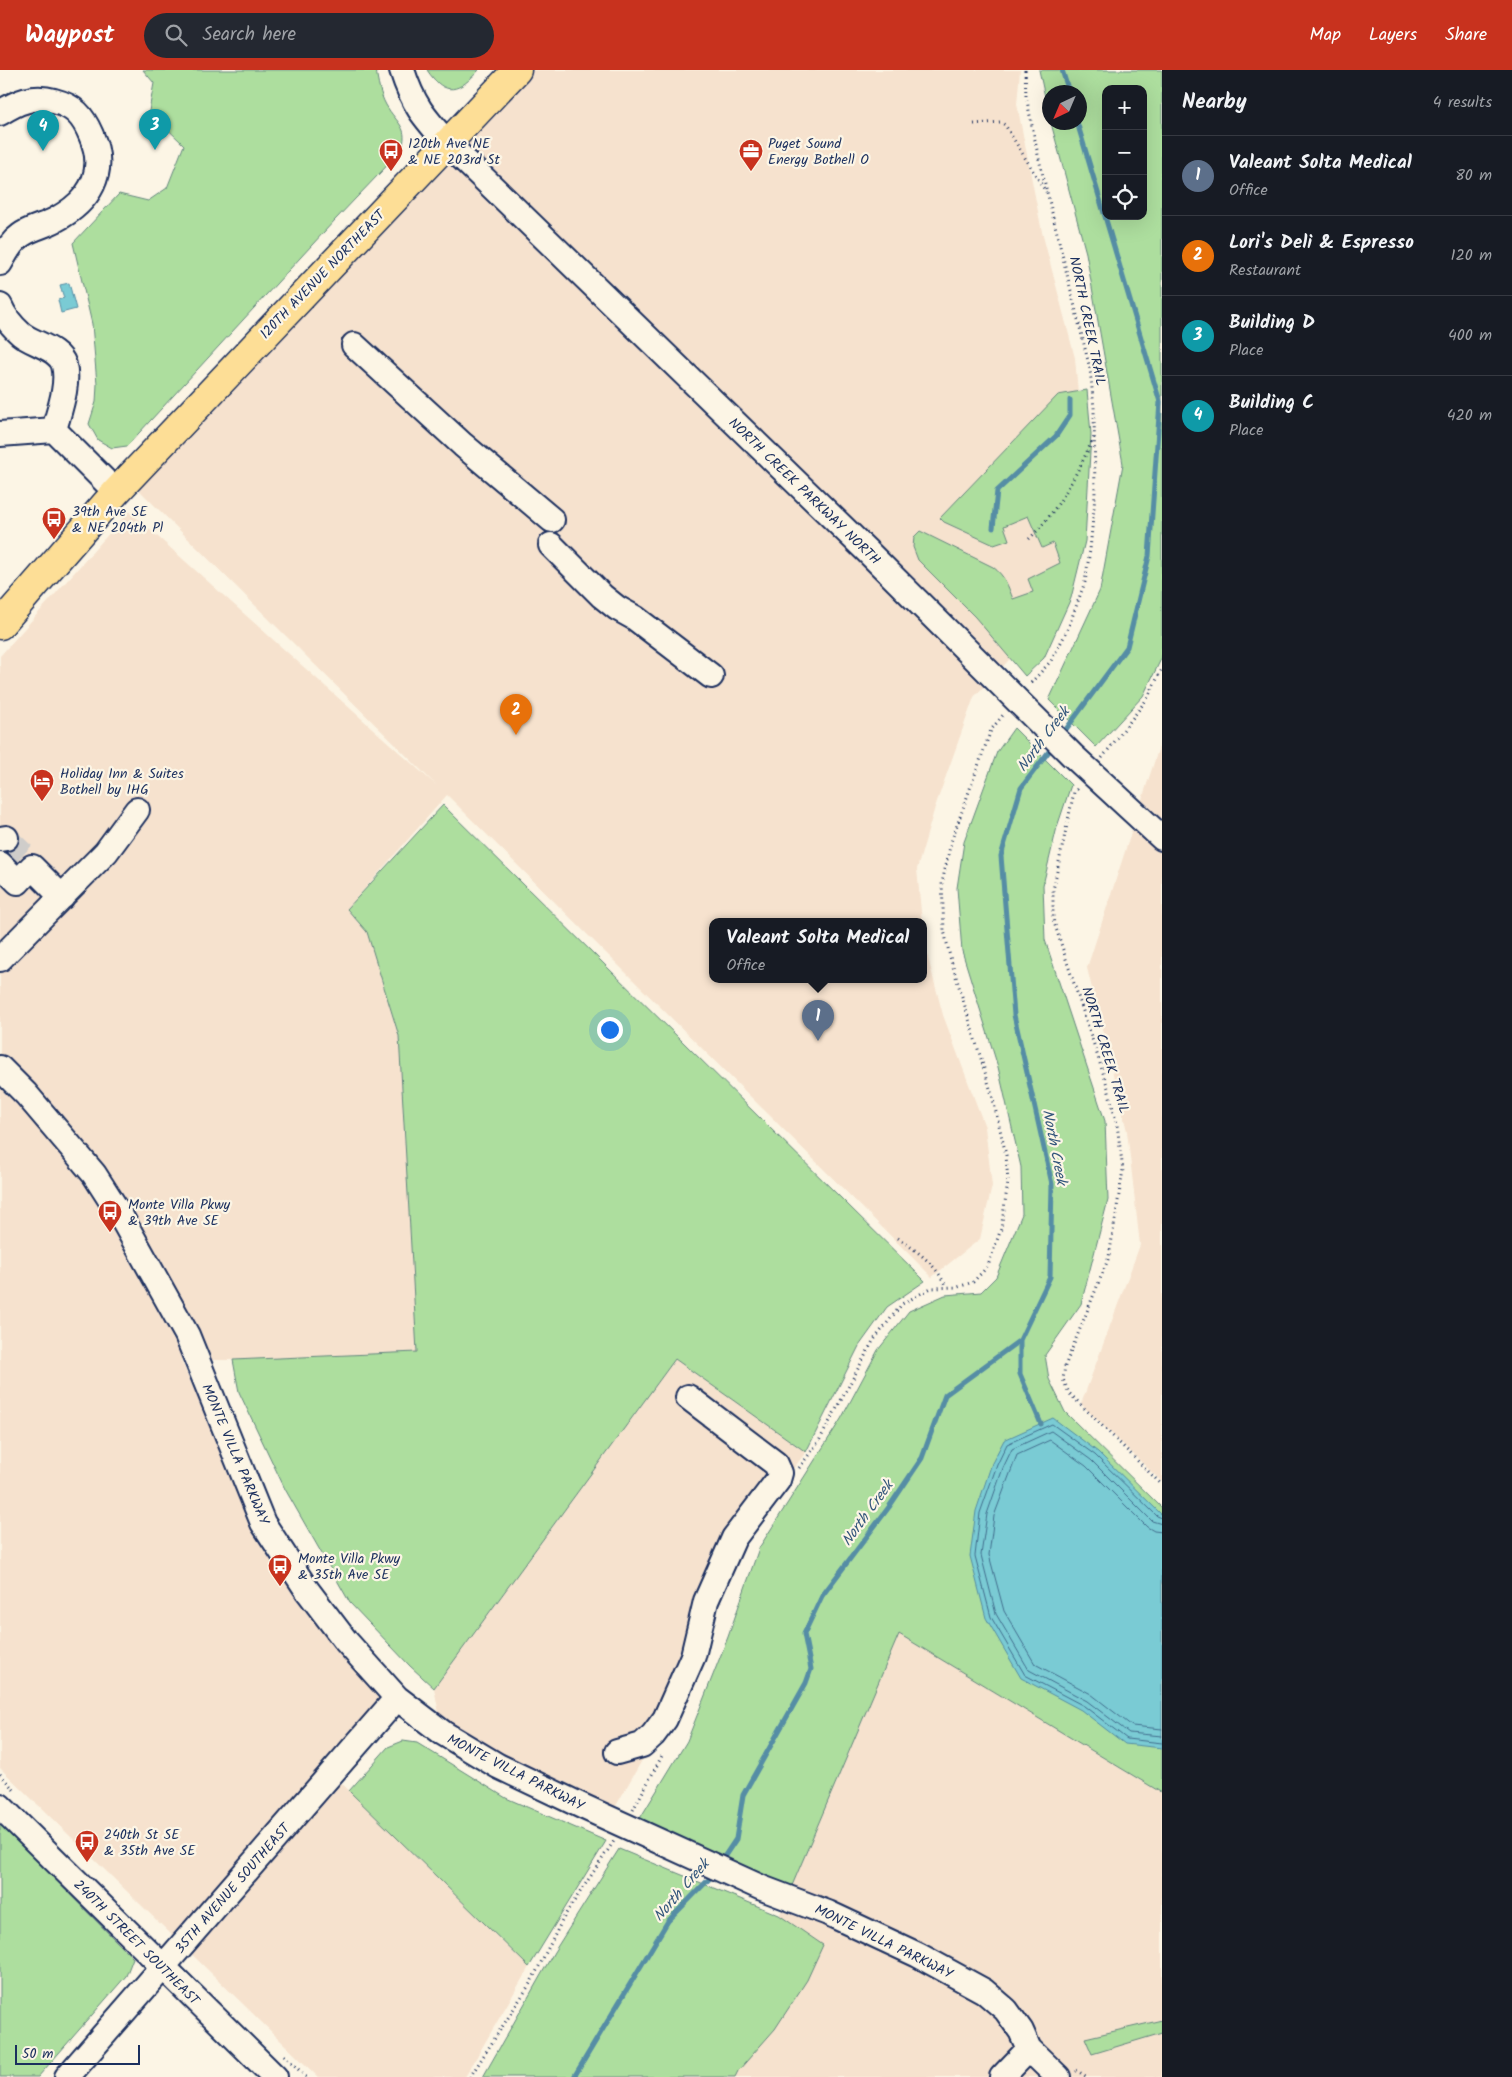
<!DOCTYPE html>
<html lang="en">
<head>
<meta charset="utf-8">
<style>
  body { margin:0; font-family:Kalam,sans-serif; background:#242831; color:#f1f3f6 }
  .controls { position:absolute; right:15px; top:15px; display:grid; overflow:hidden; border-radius:10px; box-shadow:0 5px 20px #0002 }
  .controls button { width:45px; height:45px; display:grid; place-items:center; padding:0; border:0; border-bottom:1px solid #363941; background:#171b24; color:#f1f3f6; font:25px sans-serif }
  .compass { position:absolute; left:1042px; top:15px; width:45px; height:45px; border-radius:50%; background:#171b24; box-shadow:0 5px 20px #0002; rotate:224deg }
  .scale { position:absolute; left:15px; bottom:12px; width:125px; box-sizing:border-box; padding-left:5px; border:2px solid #1b2f5e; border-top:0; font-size:14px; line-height:18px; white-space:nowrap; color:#1b2f5e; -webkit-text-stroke:4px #fcf5e5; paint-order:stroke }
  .you { position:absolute; left:609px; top:959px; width:18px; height:18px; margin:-12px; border:4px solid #fff; border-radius:50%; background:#1a73e8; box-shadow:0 0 0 8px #1a73e833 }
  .badge { display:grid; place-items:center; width:32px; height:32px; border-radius:50%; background:#c8321e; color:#fff; font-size:16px; font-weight:700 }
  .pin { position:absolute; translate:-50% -41px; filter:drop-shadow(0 1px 2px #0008) }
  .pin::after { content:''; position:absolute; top:26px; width:18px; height:15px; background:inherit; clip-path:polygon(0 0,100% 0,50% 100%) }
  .popup { position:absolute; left:709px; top:848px; width:218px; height:65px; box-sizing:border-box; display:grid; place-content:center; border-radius:10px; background:#171b24; filter:drop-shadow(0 1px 4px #0005); font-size:16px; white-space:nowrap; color:#9ea1a6 }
  .popup b { font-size:19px; color:#f1f3f6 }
  .popup::after { content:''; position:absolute; left:50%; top:100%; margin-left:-10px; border:10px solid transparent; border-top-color:#171b24 }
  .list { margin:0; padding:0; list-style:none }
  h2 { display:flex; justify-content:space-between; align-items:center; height:65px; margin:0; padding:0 20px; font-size:21px }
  h2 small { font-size:16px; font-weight:400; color:#9ea1a6 }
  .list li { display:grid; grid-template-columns:32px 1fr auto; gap:15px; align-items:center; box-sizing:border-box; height:80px; padding:0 20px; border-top:1px solid #363941 }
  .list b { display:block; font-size:19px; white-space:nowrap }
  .list p { margin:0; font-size:16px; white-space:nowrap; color:#9ea1a6 }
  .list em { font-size:16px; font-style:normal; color:#9ea1a6 }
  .icon { flex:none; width:28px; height:28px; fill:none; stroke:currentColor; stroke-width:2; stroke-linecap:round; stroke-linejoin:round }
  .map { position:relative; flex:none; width:1162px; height:2007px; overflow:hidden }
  header { display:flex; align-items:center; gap:30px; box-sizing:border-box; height:70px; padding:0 25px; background:#c8321e; color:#fff }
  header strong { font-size:24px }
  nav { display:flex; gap:28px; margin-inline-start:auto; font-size:18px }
  .search { width:350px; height:45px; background:#242831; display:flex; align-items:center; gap:12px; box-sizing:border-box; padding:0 18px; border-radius:28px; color:#9ea1a6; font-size:19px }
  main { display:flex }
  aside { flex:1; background:#171b24 }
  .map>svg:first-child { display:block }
  .built { fill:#f6e2ce }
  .green { fill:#adde9e; stroke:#64867e; fill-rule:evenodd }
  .water { fill:#7acbd4; stroke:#548da5 }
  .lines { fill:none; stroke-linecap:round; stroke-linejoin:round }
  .shore { stroke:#416d8d; stroke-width:1 }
  .stream { stroke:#548da5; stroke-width:5 }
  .minor-tunnel { stroke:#cfcdca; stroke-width:24; stroke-dasharray:24 12; stroke-linecap:butt }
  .minor-casing { stroke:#1b2f5e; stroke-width:28 }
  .major-casing { stroke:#1b2f5e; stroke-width:31 }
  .path { stroke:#1b2f5e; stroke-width:3; stroke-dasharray:1 4; stroke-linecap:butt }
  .minor { stroke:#fcf5e5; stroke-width:24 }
  .major { stroke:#fdde96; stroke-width:28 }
  .labels { text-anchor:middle; stroke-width:4.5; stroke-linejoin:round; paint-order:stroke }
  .poi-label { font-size:14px; fill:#1b2f5e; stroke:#fcf5e5; text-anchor:start }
  .street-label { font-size:14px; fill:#1b2f5e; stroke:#fcf5e5 }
  .water-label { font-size:15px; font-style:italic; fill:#33567c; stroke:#fcf5e5 }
</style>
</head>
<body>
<header>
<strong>Waypost</strong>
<div class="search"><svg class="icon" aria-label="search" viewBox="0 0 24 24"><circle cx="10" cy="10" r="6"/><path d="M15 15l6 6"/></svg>Search here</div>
<nav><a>Map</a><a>Layers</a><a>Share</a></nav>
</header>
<main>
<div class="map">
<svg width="1162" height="2007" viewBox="0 0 1162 2007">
  <rect width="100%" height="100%" fill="#fcf5e5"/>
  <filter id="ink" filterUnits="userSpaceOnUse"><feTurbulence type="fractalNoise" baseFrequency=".02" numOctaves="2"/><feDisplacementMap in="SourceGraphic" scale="10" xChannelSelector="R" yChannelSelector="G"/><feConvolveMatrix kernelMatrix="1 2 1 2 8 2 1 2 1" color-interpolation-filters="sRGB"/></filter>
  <g filter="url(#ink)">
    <!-- built -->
    <path class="built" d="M518,0H1020L1017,34L1042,162L1075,288L1079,334L1074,481L1026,572L974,627L935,737L917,799L922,852H713V910H923V869L943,945L985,1057L992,1116L980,1169L932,1207L447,725L347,839L367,862L399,966L417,1282L233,1290H181L265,1479L383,1628L324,1696L529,1897L465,2007H318L0,1698V586L129,441L437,716L128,409Z
      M1162,668V1412L1081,1334L1140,1175L1127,1061L1087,898Z
      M675,1289L806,1382L739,1469L701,1587L613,1741L443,1663L434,1618Z
      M899,1563L1162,1723V2007H711Z"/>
    <!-- green -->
    <path class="green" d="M143,0H376C378,12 380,24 386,35C397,54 410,57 401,81L335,150L127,376L112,378L98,370L89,354L96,332L97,314L92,254L73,173L119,124L148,131L167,118L184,75L149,41L154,13Z
      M427,0H479C459,22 446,28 427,0Z
      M1039,0H1162V587L1143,626L1096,677L1049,630L1100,520L1123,394L1086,183L1051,53L1080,52V22H1050L1049,45ZM1106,19H1143V146H1106Z
      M1087,320L1091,364L1085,471L1071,528L1044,588L1025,606L975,547L918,490L913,477L914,467L920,461L993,497C1005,506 1008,516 1013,529L1033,522L1028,509L1060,493L1053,473L1042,478L1028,446L1004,456L1009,470L994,475L944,452L940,448L1058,325Z
      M1014,658L1071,715L1057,757L1043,815L1045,870L1105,1051L1108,1130L1081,1234L1045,1285L1049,1309L1065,1342L1162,1438V1723L899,1564L791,1818L639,1750L687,1671L728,1567L759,1478L841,1349L878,1280L909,1241L945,1225L981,1222L996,1207L1022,1144L1021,1097L998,997L962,881L957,818L964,772L997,682Z
      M443,735L925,1211L887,1237L859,1276L806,1382L675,1289L434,1618L410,1596L350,1533L285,1419L239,1322L233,1290L417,1282L399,966L367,862L347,839Z
      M403,1671L417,1673L506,1728L606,1771L529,1897L349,1721L388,1677Z
      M0,1754L133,1888L126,1906L38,2007H0Z
      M619,1779L779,1845L823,1875L807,1910L775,1959L738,2001L735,2007H483L554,1882Z
      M1162,1950V1963L1092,1984L1085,1968Z"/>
    <!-- water -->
    <path class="water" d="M69,213L76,239L61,243L58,230L64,228L60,215Z
      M1053,1348L1098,1382L1162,1445V1678L1125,1674L1081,1640L1021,1608L986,1548L970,1486L976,1441L992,1393L1004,1370Z"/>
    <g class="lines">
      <!-- shore -->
      <path class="shore" d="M1162,1448L1157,1446L1095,1385L1052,1354L1007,1374L997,1395L980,1443L975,1486L991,1547L1025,1605L1084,1636L1127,1669L1162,1673
        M1162,1454L1152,1451L1091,1390L1051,1361L1012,1379L1003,1398L987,1444L981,1485L996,1544L1029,1600L1087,1631L1129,1663L1162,1666
        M1162,1462L1154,1461L1147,1457L1086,1396L1050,1370L1017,1385L994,1446L989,1485L1004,1541L1035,1594L1091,1624L1132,1656L1162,1659"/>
      <!-- stream -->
      <path class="stream" d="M1062,0L1069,22
        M993,458L997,421L1056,366L1070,345V330
        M1061,666L1127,577L1149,486L1160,332L1077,52
        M1020,1270V1304L1041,1354
        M720,1793L736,1769L743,1725L806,1613L811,1599L804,1564L822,1526L889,1437L922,1388L945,1325L1020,1270L1050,1207L1052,1114L1014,945L1001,786L1021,718L1053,676
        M574,2007L668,1851L715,1803"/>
      <!-- minor-tunnel -->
      <path class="minor-tunnel" d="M6,768L25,786"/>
      <defs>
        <path id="minor" d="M402,0C413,35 424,47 448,74L867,481L1072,685L1162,768
          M0,43C17,32 33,25 54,31C74,36 83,46 91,65C108,103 89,132 55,150C44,156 30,158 20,166C10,173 6,183 0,193
          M0,236C4,246 12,256 21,264C33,274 59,278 64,295C69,315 59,341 54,360L116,422
          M354,275L463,375L552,450
          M0,364L54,360
          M551,475L602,526L617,538L635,548L711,606
          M0,769L6,768
          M0,794L18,812L32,797L62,827
          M0,889L106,782L137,740
          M0,998L26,1024L94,1104L119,1143L187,1265L263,1453L307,1520L345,1570L397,1628L443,1663L498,1696L584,1737L762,1818L828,1843L918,1885L984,1921L1006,1940L1021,1961L1029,1979L1058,2007
          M617,1682L642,1675L653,1665L665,1649L693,1586L706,1531L734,1468L778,1410L780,1403L776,1394L688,1327
          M0,1736L275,2007
          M67,2007L397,1628
          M1002,2007L1029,1979"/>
        <path id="major" d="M0,555L116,422L517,0"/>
      </defs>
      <!-- minor casing -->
      <use href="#minor" class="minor-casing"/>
      <!-- major casing -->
      <use href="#major" class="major-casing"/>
      <!-- path -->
      <path class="path" d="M1025,0L1026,26L1038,85L1090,299L1094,338L1095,426L1090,480L1085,512L1067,561L1051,591L1029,615
        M974,54L1000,52L1005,55L1046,122
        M1029,469C1058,441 1077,404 1094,367
        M1102,688L1147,629L1162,599
        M1077,719L1074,722L1053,820V849L1108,1018L1117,1055L1123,1100L1109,1187L1065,1296L1063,1309L1069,1323L1162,1415
        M898,1168C918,1182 937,1195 946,1217
        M799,1398L819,1371L873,1271L902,1234L931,1218L958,1217L973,1212L988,1196L1001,1159L1008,1112L1006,1085L992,1025L950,887L944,860L942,813L951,772L991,660L1003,645
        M0,1704L15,1721
        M633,1740L663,1684
        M284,1985L306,2007
        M1076,2000L1087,2007
        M470,2007L531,1912L565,1845L614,1771"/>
      <!-- minor -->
      <use href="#minor" class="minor"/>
      <!-- major -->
      <use href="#major" class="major"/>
    </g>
  </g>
  <!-- icons -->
  <defs>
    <symbol id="bus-pin" viewBox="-11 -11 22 30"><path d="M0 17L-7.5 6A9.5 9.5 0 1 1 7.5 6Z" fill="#c8321e" stroke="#fcf5e5"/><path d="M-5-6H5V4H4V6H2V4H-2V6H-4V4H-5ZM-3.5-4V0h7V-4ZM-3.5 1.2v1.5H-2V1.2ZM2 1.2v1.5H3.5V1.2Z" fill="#fff"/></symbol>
    <symbol id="office-pin" viewBox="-11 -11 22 30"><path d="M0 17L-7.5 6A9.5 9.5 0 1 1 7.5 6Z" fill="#c8321e" stroke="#fcf5e5"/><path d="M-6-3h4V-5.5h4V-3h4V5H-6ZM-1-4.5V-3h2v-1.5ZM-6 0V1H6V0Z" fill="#fff"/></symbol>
    <symbol id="hotel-pin" viewBox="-11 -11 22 30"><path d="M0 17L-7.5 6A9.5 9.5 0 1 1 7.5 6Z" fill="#c8321e" stroke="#fcf5e5"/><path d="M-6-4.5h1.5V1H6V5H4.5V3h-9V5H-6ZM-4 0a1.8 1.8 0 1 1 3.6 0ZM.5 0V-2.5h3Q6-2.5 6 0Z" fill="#fff"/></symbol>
  </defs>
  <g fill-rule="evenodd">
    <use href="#bus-pin" x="377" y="67" width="28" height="38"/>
    <use href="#office-pin" x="737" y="67" width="28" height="38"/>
    <use href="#bus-pin" x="40" y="435" width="28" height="38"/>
    <use href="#hotel-pin" x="28" y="697" width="28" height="38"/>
    <use href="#bus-pin" x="96" y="1128" width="28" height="38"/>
    <use href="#bus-pin" x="266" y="1482" width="28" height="38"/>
    <use href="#bus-pin" x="73" y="1758" width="28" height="38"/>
  </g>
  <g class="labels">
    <!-- poi labels -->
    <g class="poi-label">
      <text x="408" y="78">120th Ave NE<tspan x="408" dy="16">&amp; NE 203rd St</tspan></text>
      <text x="768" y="78">Puget Sound<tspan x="768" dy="16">Energy Bothell O</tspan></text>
      <text x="72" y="446">39th Ave SE<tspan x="72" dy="16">&amp; NE 204th Pl</tspan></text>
      <text x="60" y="708">Holiday Inn &amp; Suites<tspan x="60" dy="16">Bothell by IHG</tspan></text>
      <text x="128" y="1139">Monte Villa Pkwy<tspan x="128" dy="16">&amp; 39th Ave SE</tspan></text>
      <text x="298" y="1493">Monte Villa Pkwy<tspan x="298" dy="16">&amp; 35th Ave SE</tspan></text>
      <text x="104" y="1769">240th St SE<tspan x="104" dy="16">&amp; 35th Ave SE</tspan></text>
    </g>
    <!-- street labels -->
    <g class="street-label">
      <text transform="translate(322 204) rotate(-46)" y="5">120TH AVENUE NORTHEAST</text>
      <text transform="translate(1088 251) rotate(78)" y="5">NORTH CREEK TRAIL</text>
      <text transform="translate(805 421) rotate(44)" y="5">NORTH CREEK PARKWAY NORTH</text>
      <text transform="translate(1106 980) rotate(73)" y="5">NORTH CREEK TRAIL</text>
      <text transform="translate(236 1384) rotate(67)" y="5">MONTE VILLA PARKWAY</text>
      <text transform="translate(516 1702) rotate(27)" y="5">MONTE VILLA PARKWAY</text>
      <text transform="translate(232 1818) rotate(-49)" y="5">35TH AVENUE SOUTHEAST</text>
      <text transform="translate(884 1871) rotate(26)" y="5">MONTE VILLA PARKWAY</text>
      <text transform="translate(137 1872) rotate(45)" y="5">240TH STREET SOUTHEAST</text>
    </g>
    <!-- water labels -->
    <g class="water-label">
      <text transform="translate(1043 669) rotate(-53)" y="5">North Creek</text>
      <text transform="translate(1055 1077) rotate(79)" y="5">North Creek</text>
      <text transform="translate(867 1443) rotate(-54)" y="5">North Creek</text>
      <text transform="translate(681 1820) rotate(-49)" y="5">North Creek</text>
    </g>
  </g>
</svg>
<div class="controls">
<button>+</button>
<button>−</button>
<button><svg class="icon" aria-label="locate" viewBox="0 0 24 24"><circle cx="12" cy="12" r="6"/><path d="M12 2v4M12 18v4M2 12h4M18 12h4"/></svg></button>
</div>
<svg class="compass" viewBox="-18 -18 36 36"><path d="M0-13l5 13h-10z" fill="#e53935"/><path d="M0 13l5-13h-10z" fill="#9ea1a6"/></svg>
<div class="scale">50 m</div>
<div class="you"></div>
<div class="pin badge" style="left:818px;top:971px;background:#5c6f8a">1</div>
<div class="popup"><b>Valeant Solta Medical</b>Office</div>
<div class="pin badge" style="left:516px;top:665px;background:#e8710a">2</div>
<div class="pin badge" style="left:155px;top:80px;background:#0f9aa8">3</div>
<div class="pin badge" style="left:43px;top:81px;background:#0f9aa8">4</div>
</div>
<aside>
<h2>Nearby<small>4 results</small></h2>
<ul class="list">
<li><span class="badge" style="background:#5c6f8a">1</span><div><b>Valeant Solta Medical</b><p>Office</p></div><em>80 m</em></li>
<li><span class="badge" style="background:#e8710a">2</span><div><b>Lori's Deli &amp; Espresso</b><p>Restaurant</p></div><em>120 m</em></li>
<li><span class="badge" style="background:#0f9aa8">3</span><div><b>Building D</b><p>Place</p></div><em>400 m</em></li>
<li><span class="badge" style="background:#0f9aa8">4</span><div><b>Building C</b><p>Place</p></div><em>420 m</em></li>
</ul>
</aside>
</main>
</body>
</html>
